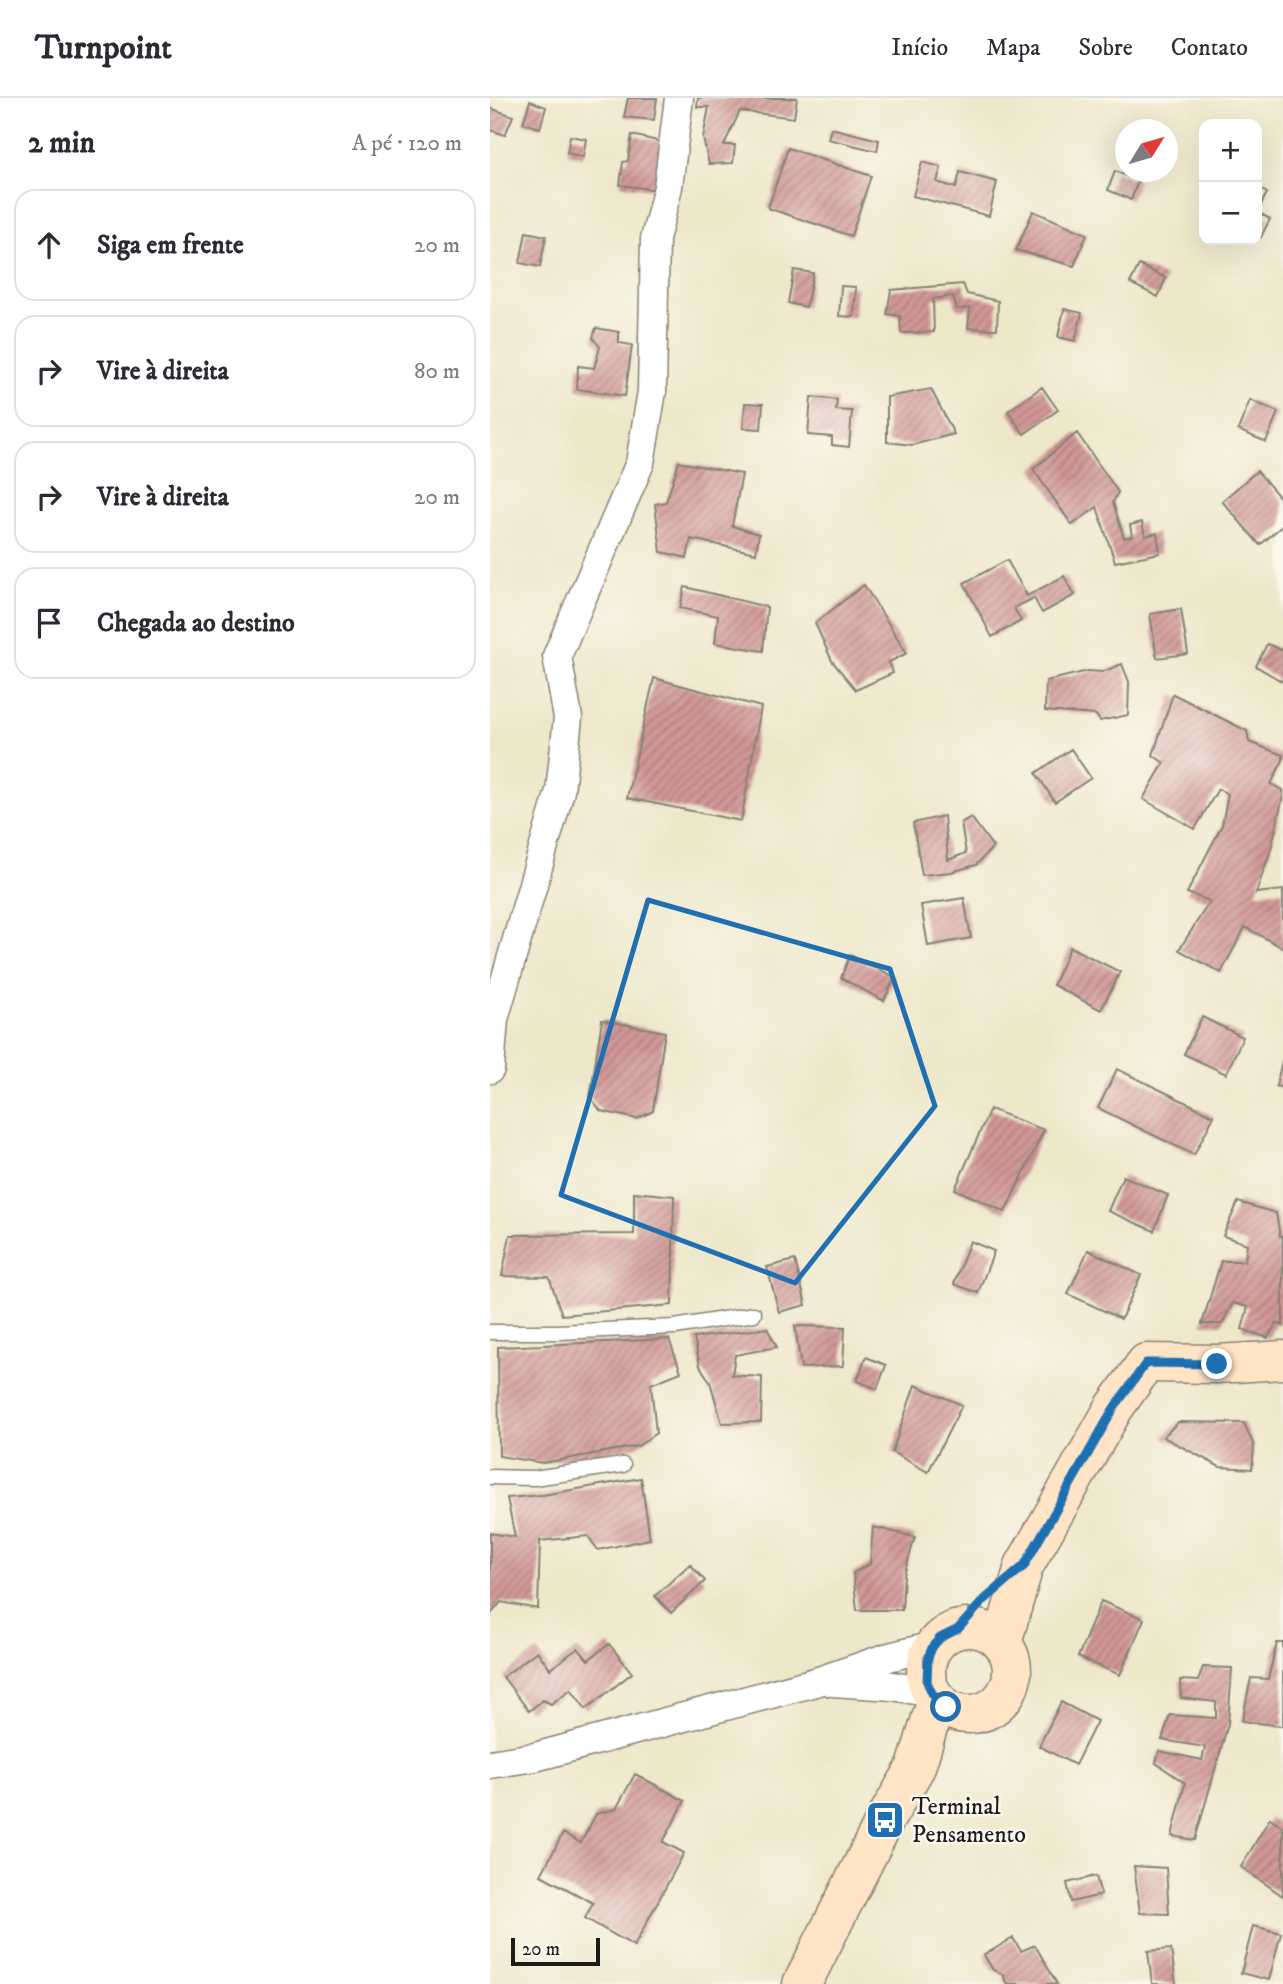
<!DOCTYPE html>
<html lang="pt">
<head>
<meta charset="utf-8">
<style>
  body { margin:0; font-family:"IM FELL DW Pica",serif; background:#f7f7f7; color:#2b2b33 }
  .controls { position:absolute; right:21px; top:21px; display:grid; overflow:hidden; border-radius:14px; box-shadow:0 7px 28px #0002 }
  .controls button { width:63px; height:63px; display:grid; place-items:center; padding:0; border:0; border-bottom:2px solid #e1e1e2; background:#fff; color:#2b2b33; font:35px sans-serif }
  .compass { position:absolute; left:625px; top:21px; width:63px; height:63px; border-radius:50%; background:#fff; box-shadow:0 7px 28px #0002; rotate:53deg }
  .scale { position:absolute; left:21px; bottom:18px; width:89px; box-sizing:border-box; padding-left:7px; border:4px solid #1c1c1c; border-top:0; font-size:19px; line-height:24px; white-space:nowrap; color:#1c1c1c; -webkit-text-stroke:5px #fbf7ec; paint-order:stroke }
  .stop { position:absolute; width:21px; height:21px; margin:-16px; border:5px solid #1f6fb2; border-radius:50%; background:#fff }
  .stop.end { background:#1f6fb2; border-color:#fff; box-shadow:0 2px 7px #0008 }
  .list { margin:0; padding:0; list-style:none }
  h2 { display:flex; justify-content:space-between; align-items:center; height:91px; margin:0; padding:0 28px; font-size:30px }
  h2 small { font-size:23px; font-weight:400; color:#7c7c81 }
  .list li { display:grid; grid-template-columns:46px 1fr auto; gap:21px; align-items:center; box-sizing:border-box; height:112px; margin:0 14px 14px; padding:0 14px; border:2px solid #e1e1e2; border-radius:21px }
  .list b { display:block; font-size:26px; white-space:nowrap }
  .list em { font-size:23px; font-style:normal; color:#7c7c81 }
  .icon { flex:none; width:38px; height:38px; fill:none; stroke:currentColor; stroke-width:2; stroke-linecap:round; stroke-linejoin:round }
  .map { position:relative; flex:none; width:793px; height:1886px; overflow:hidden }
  header { display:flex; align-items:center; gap:42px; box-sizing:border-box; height:98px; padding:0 35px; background:#fff; border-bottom:2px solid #e1e1e2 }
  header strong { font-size:33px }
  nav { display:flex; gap:38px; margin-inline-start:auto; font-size:24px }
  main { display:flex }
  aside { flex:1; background:#fff }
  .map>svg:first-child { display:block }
  .building { fill:url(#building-hatch) }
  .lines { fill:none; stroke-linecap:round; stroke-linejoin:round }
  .lane-casing { stroke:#858274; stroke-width:17 }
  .street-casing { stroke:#858274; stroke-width:31 }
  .secondary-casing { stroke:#858274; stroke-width:41 }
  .lane { stroke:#fff; stroke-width:14 }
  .street { stroke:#fff; stroke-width:28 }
  .secondary { stroke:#ffe4c6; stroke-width:38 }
  .route { stroke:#1f6fb2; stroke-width:9 }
  .marked { fill:none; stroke:#1f6fb2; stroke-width:5; stroke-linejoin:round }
  .labels { text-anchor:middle; stroke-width:5; stroke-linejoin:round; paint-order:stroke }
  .poi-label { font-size:24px; fill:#1c1c1c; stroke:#fbf7ec; text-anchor:start }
</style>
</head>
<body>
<header>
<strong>Turnpoint</strong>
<nav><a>Início</a><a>Mapa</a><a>Sobre</a><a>Contato</a></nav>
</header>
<main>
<aside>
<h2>2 min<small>A pé · 120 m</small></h2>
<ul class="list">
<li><svg class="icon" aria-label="ahead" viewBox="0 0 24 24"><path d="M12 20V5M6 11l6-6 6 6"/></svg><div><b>Siga em frente</b></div><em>20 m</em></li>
<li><svg class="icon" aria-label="right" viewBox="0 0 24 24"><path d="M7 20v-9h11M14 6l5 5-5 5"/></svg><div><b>Vire à direita</b></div><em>80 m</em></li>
<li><svg class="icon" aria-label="right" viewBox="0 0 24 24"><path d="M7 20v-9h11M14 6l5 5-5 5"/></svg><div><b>Vire à direita</b></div><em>20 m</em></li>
<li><svg class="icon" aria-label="arrive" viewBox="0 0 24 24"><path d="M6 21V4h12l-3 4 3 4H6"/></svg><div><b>Chegada ao destino</b></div></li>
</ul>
</aside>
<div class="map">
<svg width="793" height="1886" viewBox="0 0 793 1886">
  <defs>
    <pattern id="building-hatch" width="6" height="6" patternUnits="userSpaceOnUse" patternTransform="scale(1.75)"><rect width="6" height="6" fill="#d19897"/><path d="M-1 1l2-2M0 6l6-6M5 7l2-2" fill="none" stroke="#a97b7a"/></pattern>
  </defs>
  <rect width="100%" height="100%" fill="#fbf7ec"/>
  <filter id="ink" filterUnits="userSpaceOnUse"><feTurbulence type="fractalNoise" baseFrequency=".0143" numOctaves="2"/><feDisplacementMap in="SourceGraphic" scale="14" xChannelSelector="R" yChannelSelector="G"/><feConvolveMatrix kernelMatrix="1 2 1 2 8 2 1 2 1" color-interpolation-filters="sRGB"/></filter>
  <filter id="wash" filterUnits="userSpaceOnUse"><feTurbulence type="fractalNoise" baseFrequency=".00686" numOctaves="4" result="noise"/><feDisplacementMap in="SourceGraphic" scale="28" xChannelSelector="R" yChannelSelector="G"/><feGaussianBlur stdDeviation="1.57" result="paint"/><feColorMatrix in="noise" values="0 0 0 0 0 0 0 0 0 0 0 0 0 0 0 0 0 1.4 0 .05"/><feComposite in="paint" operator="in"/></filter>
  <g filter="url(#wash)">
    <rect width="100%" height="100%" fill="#eee8cb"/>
    <g id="blocks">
      <!-- building -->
      <path class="building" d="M138,0H167L164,22L134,19Z
        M208,0H307L304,20L250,13L234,47H245L243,65L219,66L213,40L219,9H207Z
        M40,3L56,9L50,30L33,25Z
        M0,10L23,18L15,37L0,32Z
        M341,30L389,42L387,53L338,41Z
        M142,37L176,45L167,92L130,87L133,64L138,63Z
        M80,38L96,41L93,59L77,55Z
        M298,50L381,78L361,138L278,110Z
        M432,64L451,69L447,84L466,90L470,74L507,84L499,118L423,98Z
        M625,73L648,83L641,102L618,92Z
        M767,89L777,95L767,114L780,121L771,139L767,137Z
        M543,113L597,136L584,168L526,152Z
        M36,134L56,138L50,169L30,165Z
        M649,167L676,180L668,199L640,185Z
        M304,172L323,175L316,209L298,205Z
        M473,186L477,196L508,203L507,231L478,230L480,210L467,211L463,198L443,201L444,234L411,235L410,218L397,216L401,192Z
        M351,188L366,189L364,219L349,218Z
        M574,211L592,215L585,243L568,239Z
        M106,230L129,234V245L142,247L135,298L87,291L88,268L104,270L110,249L103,240Z
        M552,289L568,312L534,336L518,313Z
        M441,291L464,336L422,347L397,344V299Z
        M321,299L347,302L346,312L362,313L359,349L342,347V339L318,337Z
        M760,302L788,314L776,344L748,332Z
        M255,305L273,306L271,331L253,330Z
        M587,335L628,394L623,404L634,440L642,438L640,427L652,424L655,438L667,435L670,455L625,464L607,409L582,427L543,371Z
        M189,364L252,376L242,428L269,436L266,455L201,441L197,460L171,454L165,406L176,404Z
        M767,373L793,403V427L770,447L732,403Z
        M517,462L537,498L574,478L585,497L552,515L544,500L524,510L531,523L502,539L474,485Z
        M374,487L417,555L399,564L403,575L366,592L342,563L325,525Z
        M195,489L277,509L273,553L225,545L228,518L190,510Z
        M691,511L698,556L667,560L660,516Z
        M777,546L793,553V584L766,568Z
        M632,566L639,584L638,617L610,623L606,617L555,613L556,583L598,573L612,574Z
        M164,580L271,609L251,723L137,700Z
        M683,596L757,633L759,644L793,657V662L781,686L793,692V698L781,751L766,795L793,792V850L755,829L731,875L689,852L720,803L697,795L732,727L738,696L728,691L705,731L653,701L674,665L663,657Z
        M581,651L601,680L565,704L546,675Z
        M454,718L458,762L476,755L471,725L481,719L503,749L486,767L461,774L432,777L423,725Z
        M474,800L481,840L438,848L431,807Z
        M580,849L630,874L611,912L563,887Z
        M360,857L405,879L394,903L351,880Z
        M712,919L753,939L736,976L694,956Z
        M112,922L175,934L163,1013L147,1021L111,1013L100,999Z
        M792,963H793V990L786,988Z
        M627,971L724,1018L704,1057L608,1010Z
        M500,1011L554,1032L515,1114L465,1091Z
        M633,1078L678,1097L664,1133L618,1113Z
        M144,1094L184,1098L182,1207L72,1217L59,1179L12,1178L20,1137L144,1136Z
        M748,1104L786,1115L790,1138H793V1228L786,1225L778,1240L752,1231L758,1209L743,1205L732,1226H712L731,1163H755L757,1146L733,1138Z
        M480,1143L504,1153L488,1195L464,1186Z
        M598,1152L651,1177L631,1221L578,1196Z
        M305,1162L316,1207L289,1214L277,1169Z
        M305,1228L355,1229L353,1268L311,1270Z
        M277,1230L287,1249L245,1257L242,1277L272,1279L271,1324L232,1325L220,1284L210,1268L204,1240Z
        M179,1241L191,1274L161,1286L166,1335L148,1348L53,1365L9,1358L8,1249Z
        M376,1259L396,1267L387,1291L367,1283Z
        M425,1287L472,1307L438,1374L402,1354Z
        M688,1324L754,1325L764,1348L762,1371L730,1369L673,1339Z
        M151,1380L160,1441L108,1452L98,1438L50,1443L48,1511L11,1504L0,1517V1435L25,1439L17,1400L53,1397Z
        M383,1429L425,1439L414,1477L412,1512H367L363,1475L380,1466Z
        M200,1466L215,1483L181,1515L165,1498Z
        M611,1503L654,1521L630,1577L588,1559Z
        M787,1545H793V1628L752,1623L761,1580L778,1581Z
        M119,1546L142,1575L96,1611L81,1591L61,1606L53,1602L39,1613L13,1579L47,1553L60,1571L88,1550L98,1562Z
        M713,1569L742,1570L738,1626L705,1742L682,1738L695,1685L666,1665L669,1653L712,1662L715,1649L672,1642L680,1617L726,1620V1604L691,1600L690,1582L708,1583Z
        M571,1604L607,1623L585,1667L549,1648Z
        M145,1676L195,1703L173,1744L194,1755L144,1848L95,1820L103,1805L51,1777L73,1735L91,1745L106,1716L126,1711Z
        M780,1720L793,1729V1798L751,1769Z
        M644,1768L676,1770L679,1816L650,1815Z
        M606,1778L611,1797L581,1804L577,1785Z
        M763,1828L791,1835L779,1882L751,1875Z
        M523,1840L531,1853L545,1847L567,1886H517L512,1876L503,1872L494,1857Z
        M681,1851L686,1886H662L658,1853Z"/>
    </g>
  </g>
  <g filter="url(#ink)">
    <use href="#blocks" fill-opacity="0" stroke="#858274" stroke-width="2"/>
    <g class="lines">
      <defs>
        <path id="lane" d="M0,1234H67L185,1229L264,1216
          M0,1379L44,1380L133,1367"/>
        <path id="street" d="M0,971L4,921L70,693L78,620L67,558L150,365L162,293L165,141L178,89L189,0
          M342,1584L403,1588L442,1595
          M0,1666L45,1659L329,1583L399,1559L443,1548"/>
        <path id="secondary" d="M436 1573a43 43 0 1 1 86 0a43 43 0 1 1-86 0Z
          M512,1545L534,1468L624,1310L656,1265L727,1266L793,1262
          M312,1886L395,1722L426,1669L447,1601"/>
      </defs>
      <!-- lane casing -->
      <use href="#lane" class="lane-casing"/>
      <!-- street casing -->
      <use href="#street" class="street-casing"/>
      <!-- secondary casing -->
      <use href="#secondary" class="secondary-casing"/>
      <!-- lane -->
      <use href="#lane" class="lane"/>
      <!-- street -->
      <use href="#street" class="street"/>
      <!-- secondary -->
      <use href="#secondary" class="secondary"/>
    </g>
  </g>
  <g class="lines" filter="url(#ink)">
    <!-- route -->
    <path class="route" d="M456,1609L442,1595L437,1584L438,1559L443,1548L450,1540L468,1531L493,1503L534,1468L624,1310L656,1265L727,1266"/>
  </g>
  <!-- marked area -->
  <path class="marked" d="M158,802L400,871L445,1008L305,1185L71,1097Z"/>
  <!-- icons -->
  <defs>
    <symbol id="bus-square" viewBox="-11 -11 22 22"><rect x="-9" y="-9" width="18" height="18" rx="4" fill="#1f6fb2" stroke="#fbf7ec"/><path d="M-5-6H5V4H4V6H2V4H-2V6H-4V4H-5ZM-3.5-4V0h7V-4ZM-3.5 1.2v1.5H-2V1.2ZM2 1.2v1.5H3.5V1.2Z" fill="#fff"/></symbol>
  </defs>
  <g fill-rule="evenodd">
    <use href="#bus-square" x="373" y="1700" width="44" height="44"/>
  </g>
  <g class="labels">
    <!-- poi labels -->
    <g class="poi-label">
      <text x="422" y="1716">Terminal<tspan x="422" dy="28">Pensamento</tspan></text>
    </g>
  </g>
</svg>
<div class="controls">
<button>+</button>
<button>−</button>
</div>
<svg class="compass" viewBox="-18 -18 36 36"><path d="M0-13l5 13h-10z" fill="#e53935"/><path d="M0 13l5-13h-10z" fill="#7c7c81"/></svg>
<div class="scale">20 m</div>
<div class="stop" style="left:456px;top:1609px"></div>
<div class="stop end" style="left:727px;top:1266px"></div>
</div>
</main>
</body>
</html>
